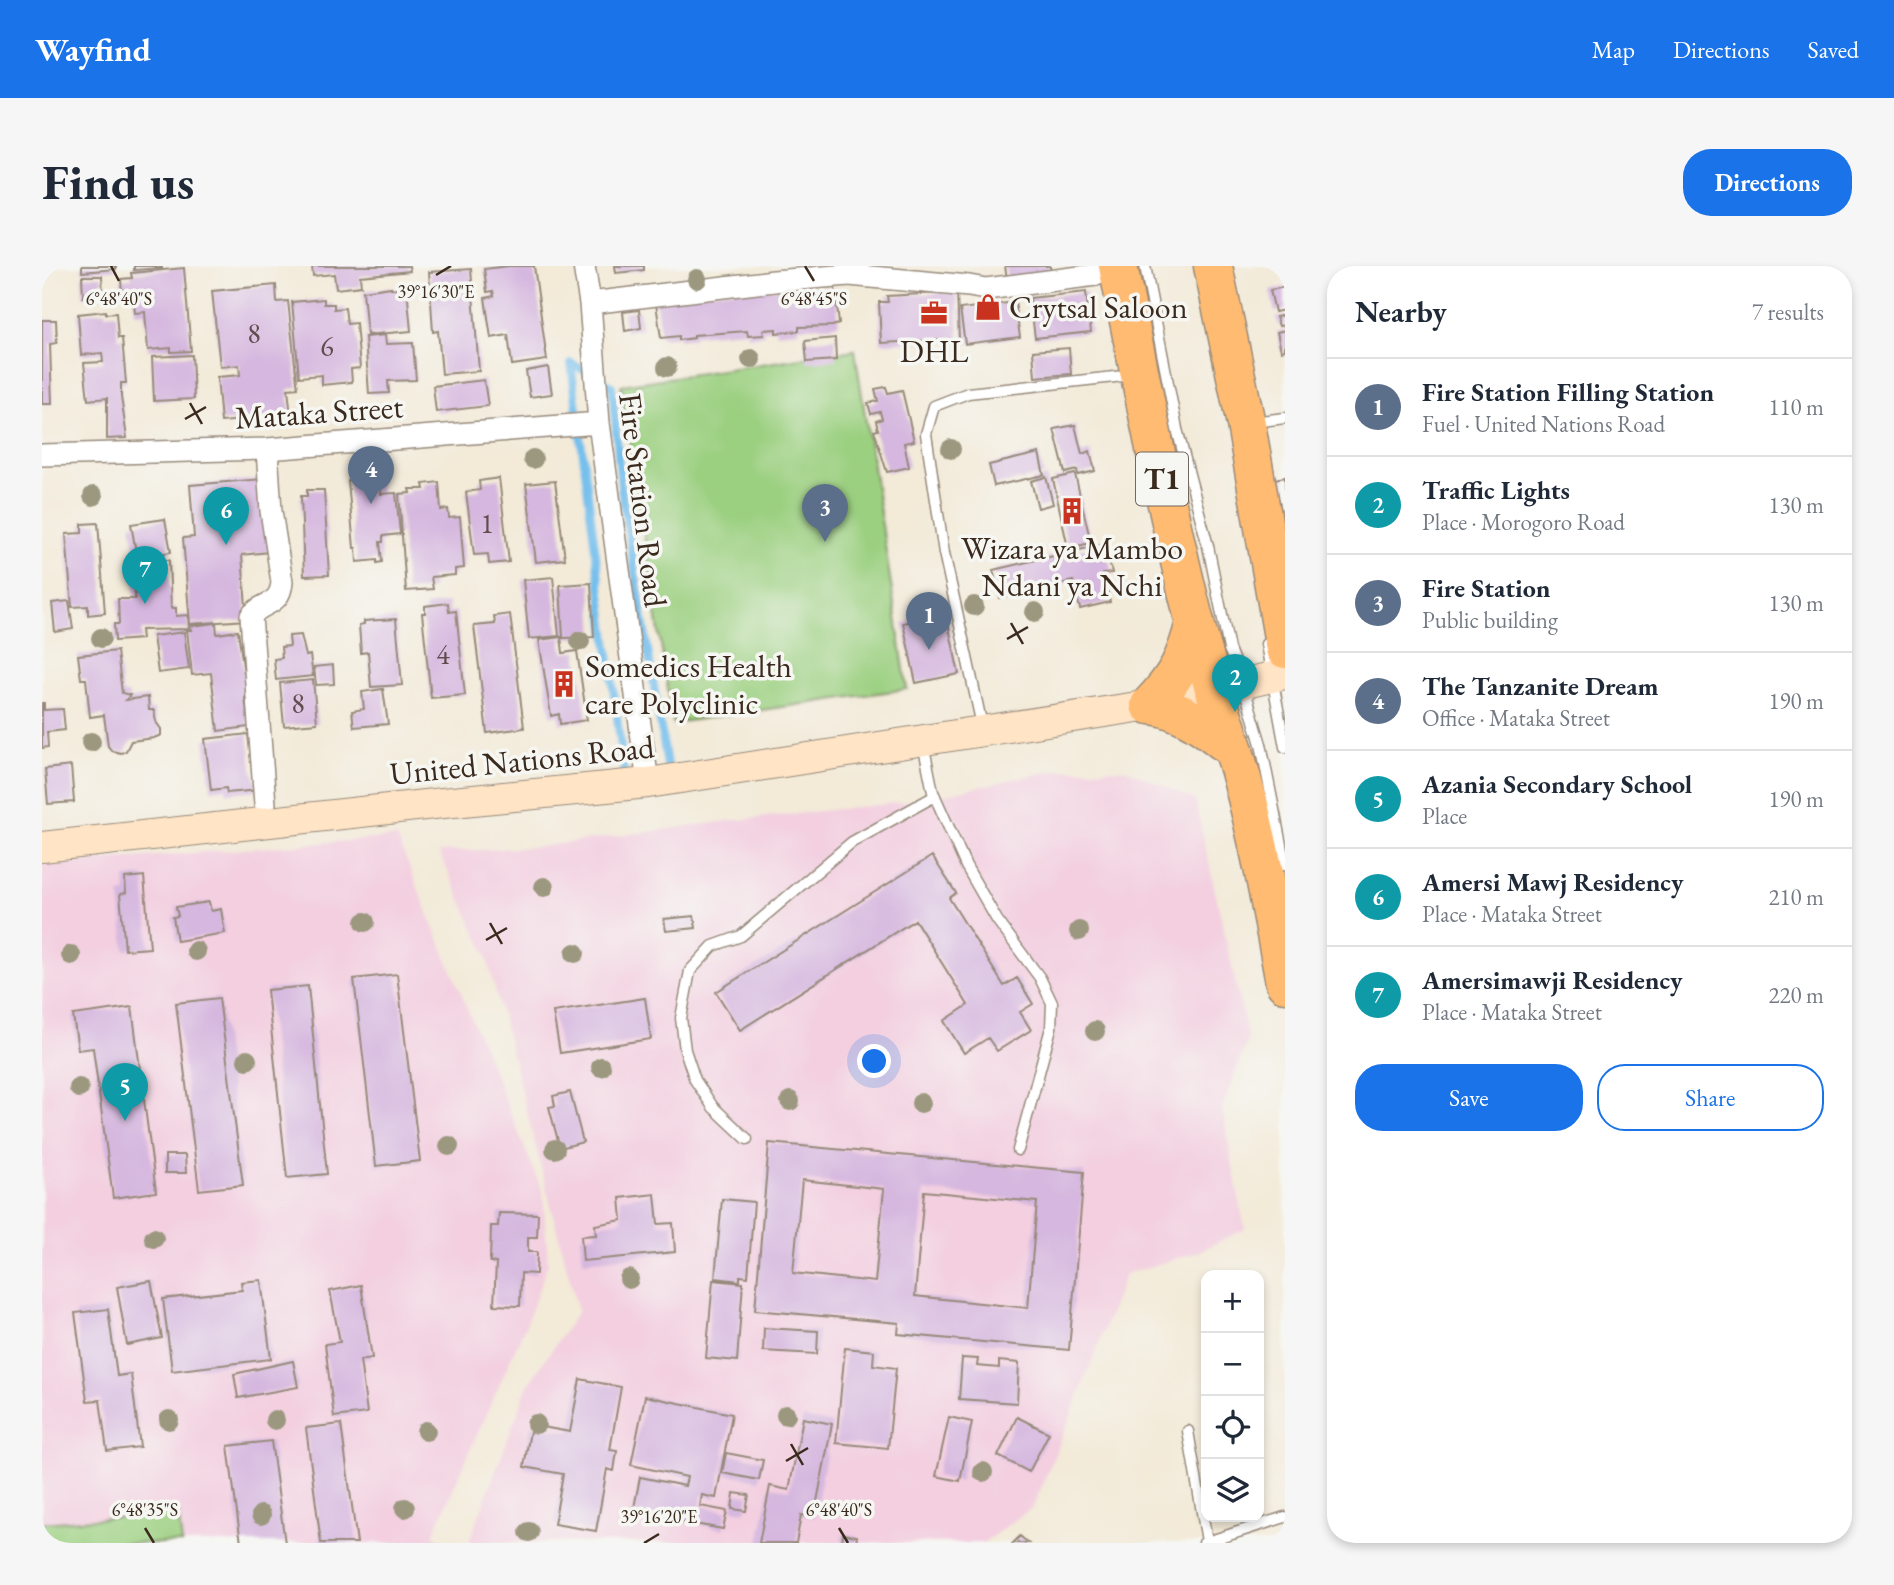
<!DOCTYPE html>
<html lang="en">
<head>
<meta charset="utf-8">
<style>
  body { margin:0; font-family:"EB Garamond",serif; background:#f6f6f7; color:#1f2937 }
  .controls { position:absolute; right:21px; bottom:21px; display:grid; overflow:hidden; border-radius:14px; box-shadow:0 4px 10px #0003 }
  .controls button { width:63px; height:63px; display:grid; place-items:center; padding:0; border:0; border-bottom:2px solid #e0e1e3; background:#fff; color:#1f2937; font:35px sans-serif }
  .you { position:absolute; left:833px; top:796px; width:24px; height:24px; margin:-18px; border:5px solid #fff; border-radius:50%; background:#1a73e8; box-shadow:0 0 0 10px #1a73e833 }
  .badge { display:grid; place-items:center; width:46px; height:46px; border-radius:50%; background:#1a73e8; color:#fff; font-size:23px; font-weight:700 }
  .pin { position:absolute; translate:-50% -58px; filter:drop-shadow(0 2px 4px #0008) }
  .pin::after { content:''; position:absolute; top:37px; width:24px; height:21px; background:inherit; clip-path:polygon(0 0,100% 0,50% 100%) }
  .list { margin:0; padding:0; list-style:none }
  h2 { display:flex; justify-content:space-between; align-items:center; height:91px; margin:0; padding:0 28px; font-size:30px }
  h2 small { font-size:23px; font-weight:400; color:#747a83 }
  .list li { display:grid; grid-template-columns:46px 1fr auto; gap:21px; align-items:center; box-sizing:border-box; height:98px; padding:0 28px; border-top:2px solid #e0e1e3 }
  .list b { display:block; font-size:26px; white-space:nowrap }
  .list p { margin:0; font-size:23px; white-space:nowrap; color:#747a83 }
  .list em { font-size:23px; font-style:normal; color:#747a83 }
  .actions { display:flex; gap:14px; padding:21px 28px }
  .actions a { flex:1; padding:16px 0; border:2px solid #1a73e8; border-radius:28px; text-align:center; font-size:24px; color:#1a73e8 }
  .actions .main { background:#1a73e8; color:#fff }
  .icon { flex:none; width:38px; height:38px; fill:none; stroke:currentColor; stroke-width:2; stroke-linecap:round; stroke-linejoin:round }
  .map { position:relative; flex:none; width:1243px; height:1277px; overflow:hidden; border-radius:28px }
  header { display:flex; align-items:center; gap:42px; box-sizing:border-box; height:98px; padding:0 35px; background:#1a73e8; color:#fff }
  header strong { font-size:33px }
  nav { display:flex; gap:38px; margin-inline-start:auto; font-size:24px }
  .intro { display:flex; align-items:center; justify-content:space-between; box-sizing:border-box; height:168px; padding:0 42px }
  h1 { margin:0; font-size:49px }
  .button { padding:18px 32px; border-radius:28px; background:#1a73e8; color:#fff; font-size:24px; font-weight:700 }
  main { display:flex; gap:42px; padding:0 42px }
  aside { flex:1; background:#fff; border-radius:28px; box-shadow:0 4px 10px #0003 }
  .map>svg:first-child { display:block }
  .built { fill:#f3cfe0 }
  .green { fill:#9cd081; stroke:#6c7d50; stroke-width:2 }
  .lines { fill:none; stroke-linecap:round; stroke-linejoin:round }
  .stream { stroke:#74bfed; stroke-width:8 }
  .building { fill:#d6b7df; fill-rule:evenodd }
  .lane-casing { stroke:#978a7b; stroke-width:13 }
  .street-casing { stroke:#978a7b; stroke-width:24 }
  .secondary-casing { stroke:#978a7b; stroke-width:32 }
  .highway-casing { stroke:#978a7b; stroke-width:41 }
  .lane { stroke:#fff; stroke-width:10 }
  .street { stroke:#fff; stroke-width:21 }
  .secondary { stroke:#ffe4c6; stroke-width:30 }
  .highway { stroke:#ffbb71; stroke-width:38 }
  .tree { fill:#9b987f }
  .ticks { fill:none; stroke:#3b2a1e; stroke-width:2.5 }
  .labels { text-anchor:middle; stroke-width:7; stroke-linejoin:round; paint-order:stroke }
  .number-label { font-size:28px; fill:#624d4e }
  .shield { fill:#f6f6f2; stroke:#73675e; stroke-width:2 }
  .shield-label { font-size:30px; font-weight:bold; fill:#3b2a1e }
  .poi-label { font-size:32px; fill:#3b2a1e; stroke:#f6f6f2; text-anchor:start }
  .street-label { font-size:32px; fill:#3b2a1e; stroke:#f6f6f2 }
  .ticks-label { font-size:18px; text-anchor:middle; fill:#3b2a1e; stroke:#f6f6f2; stroke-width:7; stroke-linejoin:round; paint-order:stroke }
</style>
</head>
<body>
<header>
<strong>Wayfind</strong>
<nav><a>Map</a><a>Directions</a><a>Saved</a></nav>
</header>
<div class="intro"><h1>Find us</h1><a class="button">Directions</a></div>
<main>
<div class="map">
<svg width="1243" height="1277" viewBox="0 0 1243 1277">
  <rect width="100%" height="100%" fill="#f6f6f2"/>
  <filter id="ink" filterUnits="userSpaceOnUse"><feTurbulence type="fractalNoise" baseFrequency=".0143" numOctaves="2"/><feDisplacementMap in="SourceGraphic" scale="14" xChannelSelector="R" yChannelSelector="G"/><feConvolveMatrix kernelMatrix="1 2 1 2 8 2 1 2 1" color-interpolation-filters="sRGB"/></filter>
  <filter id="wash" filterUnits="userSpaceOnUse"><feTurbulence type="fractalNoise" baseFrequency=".00686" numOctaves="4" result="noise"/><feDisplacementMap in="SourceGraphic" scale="28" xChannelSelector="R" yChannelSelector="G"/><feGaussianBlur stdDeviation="1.57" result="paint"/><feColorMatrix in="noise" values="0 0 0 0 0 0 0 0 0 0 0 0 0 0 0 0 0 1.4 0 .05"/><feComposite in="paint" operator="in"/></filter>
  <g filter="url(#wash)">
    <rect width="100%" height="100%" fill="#f3ead8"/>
    <!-- built -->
    <path class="built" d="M1084,503L1153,534L1206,772L1180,842L1203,963L1156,986L1083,1008L1030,1147L991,1241L941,1277L427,1276L486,1119L536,1045L444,688L397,586L494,581L686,555L872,535L1015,504Z
      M355,571L501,926L506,997L485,1056L391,1269L407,1277H0V599Z"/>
    <!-- green -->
    <path class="green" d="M813,84L865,423L631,457L579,119Z
      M136,1247L140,1277H0V1257Z"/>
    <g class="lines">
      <!-- stream -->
      <path class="stream" d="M582,505L529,97L570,120L579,221L625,499"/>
    </g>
    <g id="blocks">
      <!-- building -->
      <path class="building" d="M40,0H74V3L40,6Z
        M92,0H120V2L92,4Z
        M270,0H367L368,5L318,10L319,20L294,23L292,8L271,10Z
        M467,0H492L505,94L470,99L466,69L449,72L443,32L452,30L451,25L445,26L442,3Z
        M573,0H602V4L574,7Z
        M963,0H1008L1009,8L965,13Z
        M142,2L149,85L129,86V82L106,84L103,46L93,47L91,28L80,29L79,13L90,12L89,7Z
        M429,3L437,105L400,108L396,65L391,66L387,6Z
        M40,10H60L61,30L41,31Z
        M234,19L235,36L246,35L254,107L256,122L246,123L249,150L179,156L175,111L198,109L197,99L178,101L170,25Z
        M349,21V23L365,22L369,65L325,69L321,25Z
        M793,21L797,58L790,60L757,61V65L734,67V63L721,64L722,69L706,70L705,65L652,69V72L637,74V70L619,72L613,31L703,23Z
        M1243,21V44L1233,46L1228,24Z
        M915,26L917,73L839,77L837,36H846L845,30Z
        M1044,26L1049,66L993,72L988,32Z
        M282,33V38H292V43L303,42L305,58L314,57L318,102L309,103L310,116L280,119V109L257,111L250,36Z
        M973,36L978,71L923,78L918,43Z
        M597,44L599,62L583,65L581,46Z
        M64,45V48L74,47L76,72H80L84,117H79V131L85,172L65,173V132L46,134L42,97L61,96L60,87L39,89L36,48Z
        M1243,49V59L1237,60L1234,51Z
        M0,54H14L15,77L8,78L10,138H0Z
        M1243,64V84L1239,85L1235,66Z
        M343,69L344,78L371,77L374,114L346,115L347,127L327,128L323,71Z
        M793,72L794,94L765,96L763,75Z
        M1027,82L1029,108L993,111L991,85Z
        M150,89L152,133L112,135L110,91Z
        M506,101L510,128L488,131L484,105Z
        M442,114L446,140L394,146L391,120Z
        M844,121L846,127L860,124L872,175L862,177L867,201L845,206L832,165L836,164L834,155L840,153L838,146L829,148L826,137L836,135L833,123Z
        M1033,159L1040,188L1048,185L1053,205L1036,209L1035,204L1023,207L1012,163Z
        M997,187L1002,209L952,220L947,199Z
        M1033,208L1049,277L1026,282L1011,213Z
        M1004,211L1011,238L996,242L989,215Z
        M1243,211V257L1242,258L1232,213Z
        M338,212L339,228L354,227L358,268L341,270V276H338L340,296L335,297V294L315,296L314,282H312L306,215Z
        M457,212L467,296L447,298L446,288L432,289L424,226L438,224L437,215Z
        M221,213L227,286L200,289L205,354L148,358L141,272L152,271L148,219Z
        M513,215L523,293L494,296L484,218Z
        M397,216L399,244L406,243L407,252L418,251L422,302L413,303V309L389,311L391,323L364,325L357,228L368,227L367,223H382L381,218Z
        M265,224H282L287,309L262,310L259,230H265Z
        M123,253L129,286L95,292L89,258Z
        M56,257L63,347L46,349V340L30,341L24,268L40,267V258Z
        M1063,278L1070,307L1061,308L1068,336L1038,343L1031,315L958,332L951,304Z
        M113,294H127L129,342H134V350L146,349L147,363L99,364L100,373L73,375L72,358H77L76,333H93L92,303L113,302Z
        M511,311L517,370L487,373L481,314Z
        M549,317L552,371L521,372L518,319Z
        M27,335L31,363L13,366L10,337Z
        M406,337L407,346L414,345L423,429L389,432L380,347H383V340Z
        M468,348L482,462L445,467L432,360L453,358L452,350Z
        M904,348L917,408L874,417L861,357Z
        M354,353L360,419L329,421L326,386L319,387L317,359L322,358V355Z
        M174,357L175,368L196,365L202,407L207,406L210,431L203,432L207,461L176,465L169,407L150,409L145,364H150L149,360Z
        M142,366L147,403L116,407L111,370Z
        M259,369L264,390L268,389L271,410L234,414L232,393L240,392L239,381L248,380L247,370Z
        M519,371L521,387L535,385L545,454L518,458L517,448L509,450L497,374Z
        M75,385L80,427L88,429L84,434L106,431L107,444H112L114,456L119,463V469L112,472L89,475L84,485L79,487L70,485L66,480L62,449L48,451L44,413H39L36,389Z
        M291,399L292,418L274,419L272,401Z
        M271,414L275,457L242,460L238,417Z
        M341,423L346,458L312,461L310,445L322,443L320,426Z
        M0,437H2V444L21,443L23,464L5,466L6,481L0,482Z
        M206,468L210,502L217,524L185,527L184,522L169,524L163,473Z
        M29,500L32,536L6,538L3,503Z
        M890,590L914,627L907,632L962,720L975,712L991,738L978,746L989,764L955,785L946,772L922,787L902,755L926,739L873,654L698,764L674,726Z
        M102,610L108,682L83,684L78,628L84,627L83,612Z
        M167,636L169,645L179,643L183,667L135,675L131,651L136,650L134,641Z
        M652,650L654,662L624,665L622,653Z
        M355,708L378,895L334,900L312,713Z
        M266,720L285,908L245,912L225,724Z
        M177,732L201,919L157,924L134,737Z
        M603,732L609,773L518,787L511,746Z
        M90,741L114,926L71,932L51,782L36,784L31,749Z
        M528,826L541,876L518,882L507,841L513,840L511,830Z
        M727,877L1042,906L1027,1084L856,1068L857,1057L713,1044ZM760,914L842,923L833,1016L751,1007ZM882,925L995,936L986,1042L873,1030Z
        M123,889H143L144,907H123Z
        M613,928L616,958L631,957L633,986L541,995L539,970L554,969L553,959L580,954L578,932Z
        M680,933L712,936L706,1011L698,1010V1015L673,1012Z
        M457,947L496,948L495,971H486V986H495L494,1008L479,1007L478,1040L452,1039L454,997L448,996L449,960H456Z
        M219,1014L229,1093L130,1105L121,1033L200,1024L199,1016Z
        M671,1014L701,1017L695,1095L664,1092Z
        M109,1015L120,1072L85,1079L75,1021Z
        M319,1019L330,1092L318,1094L325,1147L292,1151L283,1078L298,1076L288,1025Z
        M66,1043L75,1110L89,1108L98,1181L65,1185L58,1134L45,1135L33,1047Z
        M722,1062L776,1065L775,1088L721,1085Z
        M803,1082L832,1085L831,1099L854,1102L846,1182L794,1177Z
        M920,1092L936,1093L935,1100L957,1102V1095L977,1097L975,1137L917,1133Z
        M251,1095L256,1121L196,1132L192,1108Z
        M538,1113L579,1121L568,1184L575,1185L572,1205L565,1203L554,1265L512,1258L521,1208L482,1201L489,1159L528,1166Z
        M603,1130L690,1148L674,1232L660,1229L658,1240L685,1245L681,1263L591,1247L598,1211L643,1220L645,1211L589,1199Z
        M907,1151L930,1156L918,1215L894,1210Z
        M975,1151L1007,1167L987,1206L956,1190Z
        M761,1152L790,1158L772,1251L759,1249L754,1277H717L728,1220L747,1224Z
        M299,1158L315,1277H279L264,1162Z
        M229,1175L243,1277H199L186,1180Z
        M684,1187L721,1194L717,1214L680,1207Z
        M692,1227L707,1229L704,1245L690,1243Z
        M801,1268L815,1270L814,1277H800Z
        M978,1270L986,1277H971Z"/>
    </g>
  </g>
  <g filter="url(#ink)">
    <use href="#blocks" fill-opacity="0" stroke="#978a7b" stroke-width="2"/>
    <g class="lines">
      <defs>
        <path id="lane" d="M1103,0L1135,163L1166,280L1187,383L1201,418L1219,478L1243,599
          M1211,156L1243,152
          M1224,378L1243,481
          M941,464L902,287L884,168L892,140L926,127L1091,109
          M881,477L891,526L924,600L955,654L998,712L1010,737L1009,762L976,884
          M705,873L671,841L653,814L643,784L639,752L648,705L671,680L699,670L810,576L893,530
          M1146,1165L1165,1275
          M1162,1277L1243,1251"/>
        <path id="street" d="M542,0L548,37L557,157L606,517
          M548,37L732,15L807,9L927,20L944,23L1054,9
          M0,189L225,183L557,157
          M223,538L209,350C220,335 238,341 240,316L229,245L225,183"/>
        <path id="secondary" d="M0,581L401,537L606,517L1108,439L1243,408"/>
        <path id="highway" d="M1076,0C1100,119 1123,239 1153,357C1166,409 1185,458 1199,509C1218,578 1230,647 1243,717
          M1171,0L1204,158L1243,383
          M1108,439C1142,443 1166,463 1192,484
          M1108,439C1134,412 1144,393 1153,356"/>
      </defs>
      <!-- lane casing -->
      <use href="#lane" class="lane-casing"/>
      <!-- street casing -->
      <use href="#street" class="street-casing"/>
      <!-- secondary casing -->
      <use href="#secondary" class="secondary-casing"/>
      <!-- highway casing -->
      <use href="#highway" class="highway-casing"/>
      <!-- lane -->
      <use href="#lane" class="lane"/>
      <!-- street -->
      <use href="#street" class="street"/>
      <!-- secondary -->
      <use href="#secondary" class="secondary"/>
      <!-- highway -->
      <use href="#highway" class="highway"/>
    </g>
    <!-- trees -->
    <g class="tree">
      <circle cx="655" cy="13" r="10"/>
      <circle cx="709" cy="93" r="10"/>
      <circle cx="625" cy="101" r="10"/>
      <circle cx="909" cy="183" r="10"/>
      <circle cx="491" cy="193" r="10"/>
      <circle cx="51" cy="230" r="10"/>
      <circle cx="932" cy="340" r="10"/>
      <circle cx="993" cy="346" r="10"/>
      <circle cx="59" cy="372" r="10"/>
      <circle cx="538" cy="375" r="10"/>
      <circle cx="49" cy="476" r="10"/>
      <circle cx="502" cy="621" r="10"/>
      <circle cx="323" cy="656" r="10"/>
      <circle cx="1037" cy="665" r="10"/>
      <circle cx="154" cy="685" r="10"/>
      <circle cx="533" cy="687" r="10"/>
      <circle cx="29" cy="689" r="10"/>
      <circle cx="1053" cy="765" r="10"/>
      <circle cx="205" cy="794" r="10"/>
      <circle cx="559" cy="801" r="10"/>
      <circle cx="37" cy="822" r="10"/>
      <circle cx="748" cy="835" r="10"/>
      <circle cx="879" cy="837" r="10"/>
      <circle cx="407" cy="880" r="10"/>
      <circle cx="513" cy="883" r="10"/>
      <circle cx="112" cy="972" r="10"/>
      <circle cx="587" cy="1013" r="10"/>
      <circle cx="744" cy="1149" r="10"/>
      <circle cx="127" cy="1154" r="10"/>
      <circle cx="233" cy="1154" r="10"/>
      <circle cx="494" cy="1158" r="10"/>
      <circle cx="384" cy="1165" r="10"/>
      <circle cx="941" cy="1206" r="10"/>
      <circle cx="363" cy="1242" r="10"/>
      <circle cx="219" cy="1249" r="10"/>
      <circle cx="487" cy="1266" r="10"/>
    </g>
  </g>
  <!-- ticks -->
  <path class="ticks" d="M69,0L77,15M763,0L772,15M394,9L409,0M148,137L160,158M143,153L164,141M969,357L981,378M965,373L986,361M448,657L460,678M444,674L465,662M749,1178L761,1199M744,1195L766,1182M103,1262L112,1277M797,1262L806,1277M602,1277L617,1268"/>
  <!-- icons -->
  <defs>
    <symbol id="shop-bare" viewBox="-9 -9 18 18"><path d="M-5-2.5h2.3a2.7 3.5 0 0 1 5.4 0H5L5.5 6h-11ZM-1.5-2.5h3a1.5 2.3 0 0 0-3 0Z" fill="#c8321e" stroke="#f6f6f2" stroke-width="2.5" paint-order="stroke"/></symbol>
    <symbol id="office-bare" viewBox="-9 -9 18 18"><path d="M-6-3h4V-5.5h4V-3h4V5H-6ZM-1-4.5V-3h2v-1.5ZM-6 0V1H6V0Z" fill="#c8321e" stroke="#f6f6f2" stroke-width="2.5" paint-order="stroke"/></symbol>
    <symbol id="building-bare" viewBox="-9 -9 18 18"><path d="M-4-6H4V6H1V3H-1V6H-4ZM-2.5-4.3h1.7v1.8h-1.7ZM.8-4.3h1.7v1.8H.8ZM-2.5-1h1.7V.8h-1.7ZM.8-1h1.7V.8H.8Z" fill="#c8321e" stroke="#f6f6f2" stroke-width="2.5" paint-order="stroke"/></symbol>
  </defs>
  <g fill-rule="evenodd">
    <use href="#shop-bare" x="927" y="22" width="38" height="38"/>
    <use href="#office-bare" x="873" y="28" width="38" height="38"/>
    <use href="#building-bare" x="1011" y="226" width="38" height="38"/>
    <use href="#building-bare" x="503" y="399" width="38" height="38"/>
  </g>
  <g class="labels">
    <!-- number labels -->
    <g class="number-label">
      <text x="212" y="77">8</text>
      <text x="285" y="90">6</text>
      <text x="445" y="267">1</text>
      <text x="401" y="398">4</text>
      <text x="256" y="447">8</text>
    </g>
    <!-- shield labels -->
    <rect class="shield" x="1094" y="186.5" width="52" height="53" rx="5"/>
    <g class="shield-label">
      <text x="1120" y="223">T1</text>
    </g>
    <!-- poi labels -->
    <g class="poi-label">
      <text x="967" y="52">Crytsal Saloon</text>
      <text x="892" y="96" text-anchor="middle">DHL</text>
      <text x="1030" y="293" text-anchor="middle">Wizara ya Mambo<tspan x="1030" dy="37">Ndani ya Nchi</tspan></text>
      <text x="543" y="411">Somedics Health<tspan x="543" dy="37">care Polyclinic</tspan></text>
    </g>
    <!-- street labels -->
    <g class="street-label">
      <text transform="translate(277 146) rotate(-4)" y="11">Mataka Street</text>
      <text transform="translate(601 234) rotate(83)" y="11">Fire Station Road</text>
      <text transform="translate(480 494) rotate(-6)" y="11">United Nations Road</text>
    </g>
  </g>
  <g class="ticks-label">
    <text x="394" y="32">39°16'30"E</text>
    <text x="77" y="39">6°48'40"S</text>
    <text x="772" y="39">6°48'45"S</text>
    <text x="103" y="1250">6°48'35"S</text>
    <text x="797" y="1250">6°48'40"S</text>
    <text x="617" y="1257">39°16'20"E</text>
  </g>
</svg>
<div class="controls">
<button>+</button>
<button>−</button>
<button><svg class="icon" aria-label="locate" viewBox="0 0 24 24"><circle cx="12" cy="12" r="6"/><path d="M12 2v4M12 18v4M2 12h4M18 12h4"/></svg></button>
<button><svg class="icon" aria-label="layers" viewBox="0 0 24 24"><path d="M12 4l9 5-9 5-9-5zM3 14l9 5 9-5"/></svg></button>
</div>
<div class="you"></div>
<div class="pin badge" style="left:887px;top:384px;background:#5c6f8a">1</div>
<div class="pin badge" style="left:1193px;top:446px;background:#0f9aa8">2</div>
<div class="pin badge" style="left:783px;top:276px;background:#5c6f8a">3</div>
<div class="pin badge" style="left:329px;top:238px;background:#5c6f8a">4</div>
<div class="pin badge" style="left:83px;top:855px;background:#0f9aa8">5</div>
<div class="pin badge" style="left:184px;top:279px;background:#0f9aa8">6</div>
<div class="pin badge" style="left:103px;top:338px;background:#0f9aa8">7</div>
</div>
<aside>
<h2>Nearby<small>7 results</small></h2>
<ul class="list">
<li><span class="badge" style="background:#5c6f8a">1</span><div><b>Fire Station Filling Station</b><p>Fuel · United Nations Road</p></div><em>110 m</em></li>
<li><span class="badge" style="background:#0f9aa8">2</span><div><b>Traffic Lights</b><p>Place · Morogoro Road</p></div><em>130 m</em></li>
<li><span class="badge" style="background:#5c6f8a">3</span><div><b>Fire Station</b><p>Public building</p></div><em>130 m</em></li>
<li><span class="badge" style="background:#5c6f8a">4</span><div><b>The Tanzanite Dream</b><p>Office · Mataka Street</p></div><em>190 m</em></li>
<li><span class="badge" style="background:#0f9aa8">5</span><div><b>Azania Secondary School</b><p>Place</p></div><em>190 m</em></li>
<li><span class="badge" style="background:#0f9aa8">6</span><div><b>Amersi Mawj Residency</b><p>Place · Mataka Street</p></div><em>210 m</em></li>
<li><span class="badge" style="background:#0f9aa8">7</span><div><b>Amersimawji Residency</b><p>Place · Mataka Street</p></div><em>220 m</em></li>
</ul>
<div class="actions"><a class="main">Save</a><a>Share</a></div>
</aside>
</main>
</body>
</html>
